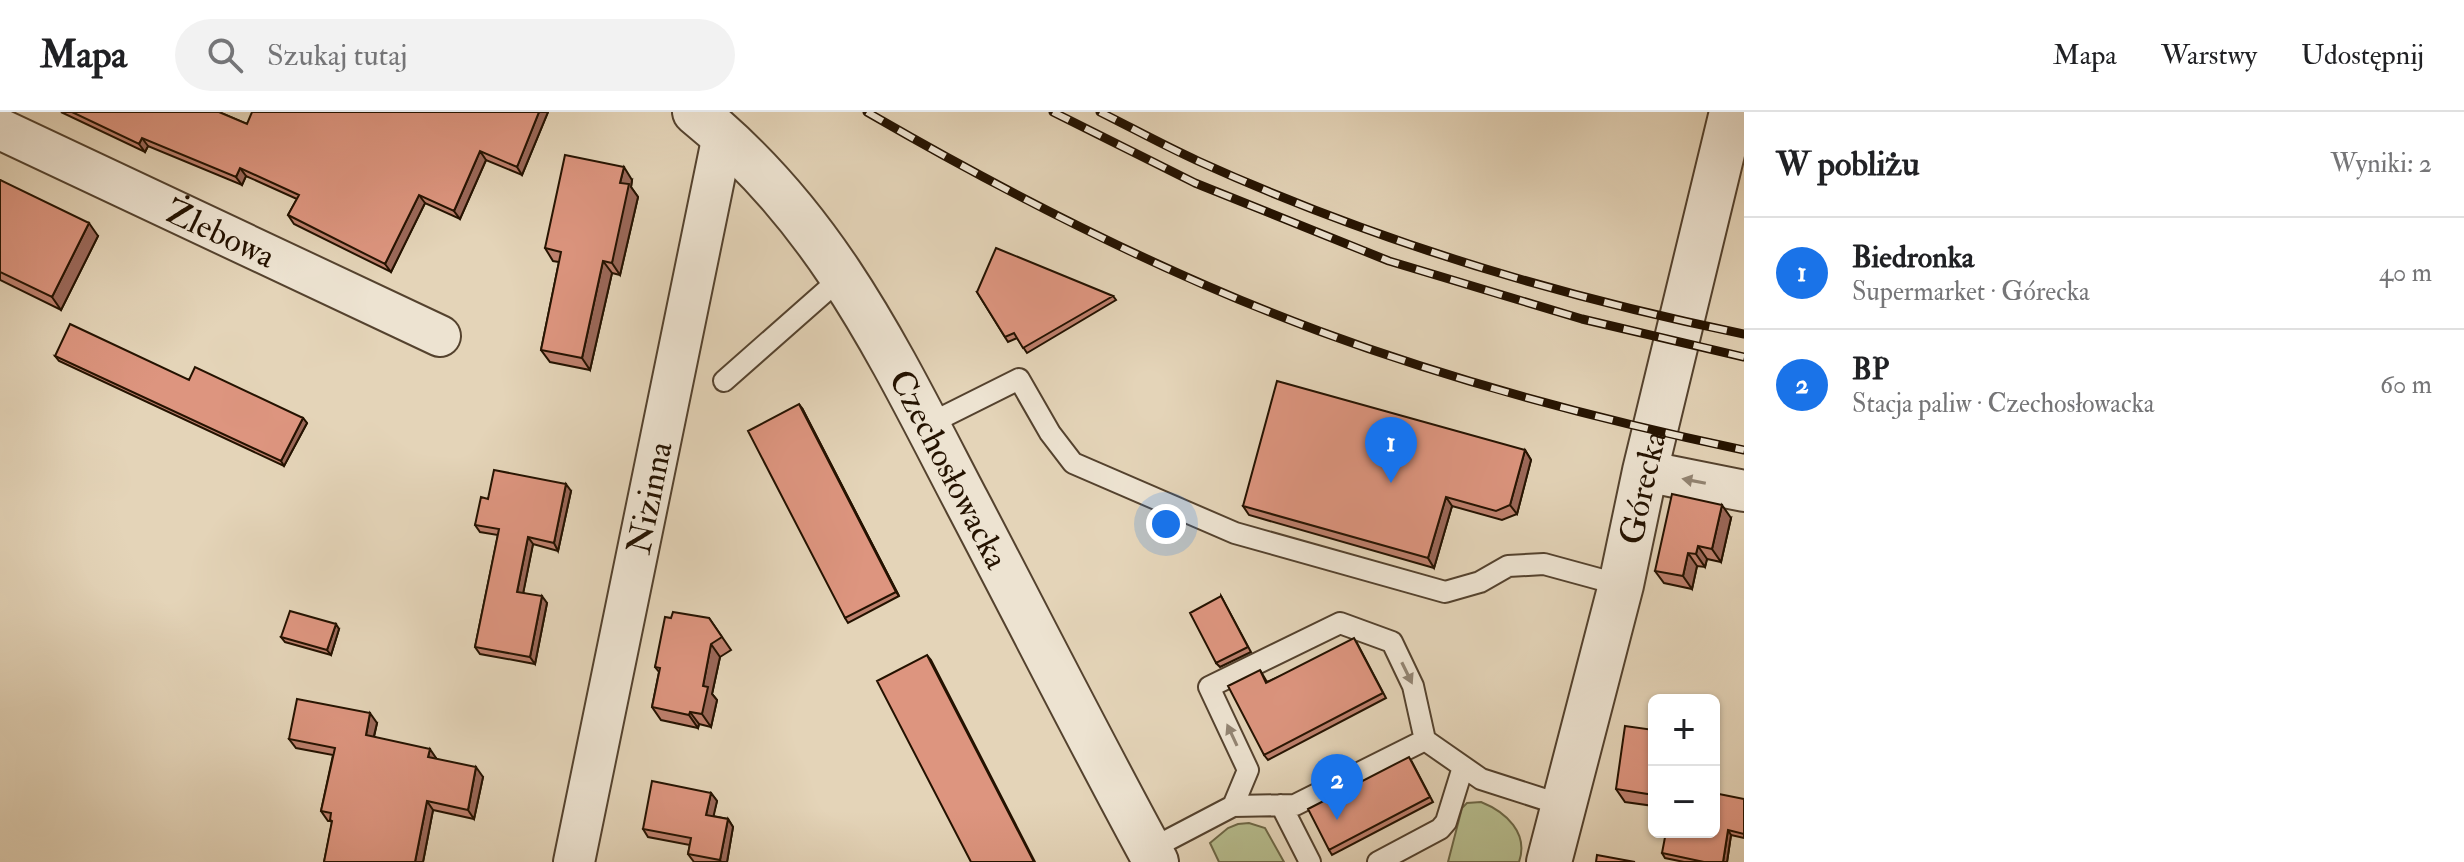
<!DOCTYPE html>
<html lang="pl">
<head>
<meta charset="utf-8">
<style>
  body { margin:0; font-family:"IM FELL Double Pica",serif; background:#f2f2f2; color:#202124 }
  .controls { position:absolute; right:24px; bottom:24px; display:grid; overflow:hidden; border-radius:12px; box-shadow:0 2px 6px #0004 }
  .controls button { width:72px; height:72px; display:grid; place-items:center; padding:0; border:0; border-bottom:2px solid #e0e0e0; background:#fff; color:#202124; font:40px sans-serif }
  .you { position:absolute; left:1166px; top:412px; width:28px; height:28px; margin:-20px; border:6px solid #fff; border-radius:50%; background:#1a73e8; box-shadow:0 0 0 12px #1a73e833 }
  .badge { display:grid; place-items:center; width:52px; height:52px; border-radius:50%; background:#1a73e8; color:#fff; font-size:26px; font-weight:700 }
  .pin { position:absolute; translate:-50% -66px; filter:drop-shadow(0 2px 4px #0008) }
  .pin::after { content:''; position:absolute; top:42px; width:28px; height:24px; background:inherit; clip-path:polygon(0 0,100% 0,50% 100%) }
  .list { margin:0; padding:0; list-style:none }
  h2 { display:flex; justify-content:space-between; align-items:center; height:104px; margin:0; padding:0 32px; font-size:34px }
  h2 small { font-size:26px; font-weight:400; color:#757577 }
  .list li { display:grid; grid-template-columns:52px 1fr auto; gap:24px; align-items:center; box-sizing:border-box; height:112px; padding:0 32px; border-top:2px solid #e0e0e0 }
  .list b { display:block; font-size:30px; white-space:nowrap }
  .list p { margin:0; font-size:26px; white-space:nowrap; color:#757577 }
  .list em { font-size:26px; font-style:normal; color:#757577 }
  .icon { flex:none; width:44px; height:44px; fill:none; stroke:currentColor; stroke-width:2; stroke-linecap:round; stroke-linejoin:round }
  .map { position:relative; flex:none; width:1744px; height:750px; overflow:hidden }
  header { display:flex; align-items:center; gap:48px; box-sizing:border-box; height:112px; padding:0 40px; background:#fff; border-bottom:2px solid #e0e0e0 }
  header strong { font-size:38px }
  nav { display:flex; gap:44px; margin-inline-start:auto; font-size:28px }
  .search { width:560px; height:72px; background:#f2f2f2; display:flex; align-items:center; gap:20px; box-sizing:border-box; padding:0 28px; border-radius:44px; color:#757577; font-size:30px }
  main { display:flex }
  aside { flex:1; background:#fff }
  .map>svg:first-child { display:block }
  .green { fill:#b6bc8d; stroke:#6d6746; stroke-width:2 }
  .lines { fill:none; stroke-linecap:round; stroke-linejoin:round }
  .service-casing { stroke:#54422e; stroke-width:24 }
  .minor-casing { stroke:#54422e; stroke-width:44 }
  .tertiary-casing { stroke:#54422e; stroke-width:48 }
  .service { stroke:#ede3d1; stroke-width:20 }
  .minor { stroke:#ede3d1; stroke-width:40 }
  .tertiary { stroke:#ede3d1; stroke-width:44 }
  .rail-casing { stroke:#241200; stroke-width:9 }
  .rail { stroke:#ede3d1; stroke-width:6; stroke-dasharray:18; stroke-linecap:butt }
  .wall { fill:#be806d; stroke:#241200; stroke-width:2 }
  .shaded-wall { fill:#9b6859; stroke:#241200; stroke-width:2 }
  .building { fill:#dd957f; stroke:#241200; stroke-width:2 }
  .oneway { fill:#938573 }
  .labels { text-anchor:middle; stroke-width:7; stroke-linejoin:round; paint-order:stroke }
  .street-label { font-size:34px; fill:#241200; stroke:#ede3d1 }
</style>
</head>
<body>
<header>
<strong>Mapa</strong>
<div class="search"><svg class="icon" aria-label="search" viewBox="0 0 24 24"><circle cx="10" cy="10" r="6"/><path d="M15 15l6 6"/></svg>Szukaj tutaj</div>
<nav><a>Mapa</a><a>Warstwy</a><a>Udostępnij</a></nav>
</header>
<main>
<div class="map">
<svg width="1744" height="750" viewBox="0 0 1744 750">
  <rect width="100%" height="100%" fill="#e4d4b8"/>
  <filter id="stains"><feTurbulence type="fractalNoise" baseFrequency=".0025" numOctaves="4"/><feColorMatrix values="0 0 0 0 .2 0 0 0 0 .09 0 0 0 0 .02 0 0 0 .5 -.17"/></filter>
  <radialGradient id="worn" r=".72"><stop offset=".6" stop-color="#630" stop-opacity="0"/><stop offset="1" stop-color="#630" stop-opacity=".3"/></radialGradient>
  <!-- green -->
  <path class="green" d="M1481,690C1506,700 1529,721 1519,750H1448L1462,696L1467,691Z
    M1238,712L1249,711L1265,716L1284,750H1219L1210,731L1228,716Z"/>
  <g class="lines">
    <defs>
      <path id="service" d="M724,269L843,164
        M927,313L1019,267L1050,321L1073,351L1235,421L1445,480L1480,470L1508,454L1544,452L1621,473
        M1281,693L1310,750
        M1233,694L1248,658L1209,575L1340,511L1392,530L1413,574L1425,628
        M1149,738L1233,694L1295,693L1425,628L1481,667L1565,694
        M1378,750L1440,717L1446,710L1463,655"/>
      <g id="minor">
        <path id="s1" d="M0,17L440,224"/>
        <path d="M1645,359L1744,379"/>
        <path id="s2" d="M574,750L723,23"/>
      </g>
      <g id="tertiary">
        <path id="s3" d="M695,0C828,107 890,243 967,390C1030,510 1091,631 1156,750"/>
        <path id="s4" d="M1549,750L1621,473L1645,359L1732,0"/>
      </g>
    </defs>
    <!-- service casing -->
    <use href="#service" class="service-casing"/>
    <!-- minor casing -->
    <use href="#minor" class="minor-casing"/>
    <!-- tertiary casing -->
    <use href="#tertiary" class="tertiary-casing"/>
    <!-- service -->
    <use href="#service" class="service"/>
    <!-- minor -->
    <use href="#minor" class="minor"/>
    <!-- tertiary -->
    <use href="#tertiary" class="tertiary"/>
    <defs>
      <path id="rail" d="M867,0C1012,84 1162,161 1319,219C1457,270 1600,308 1744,338
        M1053,0L1195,71L1389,149L1582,207L1744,245
        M1100,0C1132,16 1165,34 1198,49C1372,128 1557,184 1744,222"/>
    </defs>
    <!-- rail casing -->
    <use href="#rail" class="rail-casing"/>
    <!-- rail -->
    <use href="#rail" class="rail"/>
  </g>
  <!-- wall -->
  <path class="wall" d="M61,0H219L247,12L548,0L522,63L486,48L460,107L425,91L391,160L294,112L288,103L297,87L246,64L242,73L148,34L145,40Z
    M0,68L98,124L61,198L0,168Z
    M632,68L631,75L638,85L620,163L612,161L590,258L550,250L541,238L559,150L553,149L545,136Z
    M977,180L1113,184L1116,188L1027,241L1017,226L1008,230Z
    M55,244L189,268L303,306L307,311L284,354L59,249Z
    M802,296L899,484L848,511L845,506Z
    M1525,338L1531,348L1517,402L1502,408L1452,394L1434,456L1249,403L1243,394Z
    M571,379L558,439L533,432L523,481L547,491L535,552L480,542L475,535L498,423L480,420L475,413L488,387Z
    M1731,406L1721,450L1707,447L1705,455L1697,454L1692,477L1664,471L1655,459Z
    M1221,484L1251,540L1220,555L1216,551Z
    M671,506H709L731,538L720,545L712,582L717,588L711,615L699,612L698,616L661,608L652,595L659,560L655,555Z
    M339,517L331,543L285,530L281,525Z
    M1357,531L1386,586L1268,648L1264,643L1260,558L1267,570Z
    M377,611L374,625L436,646V647L483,665L474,707L433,698L423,750H324L332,711L331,709H328L321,699L333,643L296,636L289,627Z
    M1654,618V694L1625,690L1616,677Z
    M1412,650L1433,690L1332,743L1329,738Z
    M711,681L717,689L713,704L728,707L733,715L727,750H694L688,742L690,733L648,725L643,717Z
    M1744,687V726L1731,723L1727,750H1684L1665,746L1662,741Z"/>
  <!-- shaded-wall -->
  <path class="shaded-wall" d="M539,0H548L522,63L517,55Z
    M142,26L148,34L145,40L139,32Z
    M480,39L486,48L460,107L454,99Z
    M624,55L632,68L631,75L638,85L620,163L612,151L620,71Z
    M240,56L246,64L242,73L236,65Z
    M419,83L425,91L391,160L385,152Z
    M89,111L98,124L61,198L52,185Z
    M603,149L612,161L590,258L582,246Z
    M799,292L802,296L899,484L896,480Z
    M303,306L307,311L284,354L281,349Z
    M1525,338L1531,348L1517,402L1510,393Z
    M566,372L571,379L558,439L554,431Z
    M1446,385L1452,394L1434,456L1428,446Z
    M1722,393L1731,406L1721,450L1712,437Z
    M528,425L533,432L522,487L517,480Z
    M1698,434L1707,447L1705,455L1696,442Z
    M1688,441L1697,454L1692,477L1683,464Z
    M542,484L547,491L535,552L530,545Z
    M336,512L339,517L331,543L327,538Z
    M711,532L720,545L712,582L717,588L711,615L702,602L703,574Z
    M927,543L931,548L1035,750H1034Z
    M690,600L699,612L698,616L689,603Z
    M370,601L377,611L372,632L366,623Z
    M430,637L436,646L434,655L428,645Z
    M476,655L483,665L474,707L468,698Z
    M711,681L717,689L712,711L706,703Z
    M427,689L433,698L423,750H415Z
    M728,707L733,715L727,750H721L720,748Z
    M1728,718L1731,723L1727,750H1723Z"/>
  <!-- building -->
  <path class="building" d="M72,0H219L247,12L252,0H539L517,55L480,39L454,99L419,83L385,152L288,103L299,83L240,56L236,65L142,26L139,32Z
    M565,43L624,55L620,71L629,72L612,151L603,149L582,246L541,238L561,140L545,136Z
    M0,68L89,111L52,185L0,160Z
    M996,136L1113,184L1023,236L1014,221L1005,225L977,180Z
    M70,212L189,268L195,255L303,306L281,349L55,244Z
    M1277,269L1525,338L1510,393L1496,399L1446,385L1428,446L1243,394Z
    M799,292L896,480L845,506L748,319Z
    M494,358L566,372L554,431L528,425L517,480L542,484L530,545L475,535L499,417L475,413L481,385L488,387Z
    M1672,382L1722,393L1712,437L1698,434L1696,442L1688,441L1683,464L1655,459Z
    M1221,484L1248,535L1216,551L1190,501Z
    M290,499L336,512L327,538L281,525Z
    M673,500L709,506L722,525L711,532L703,574L708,575L702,602L690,600L689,603L652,595L660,556L655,555L665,505L671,506Z
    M1354,526L1383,581L1264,643L1228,574L1260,558L1266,571Z
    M927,543L1034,750H971L877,569Z
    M297,587L370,601L366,623L430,637L428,645L476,655L468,698L427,689L415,750H324L332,709L330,708L331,701L321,699L335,636L289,627Z
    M1625,614L1654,618V683L1616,677Z
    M1409,645L1430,685L1329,738L1308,697Z
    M652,669L711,681L706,703L728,707L720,748L688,742L691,726L643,717Z
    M1714,681L1744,687V722L1728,718L1723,750H1704L1662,741L1666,720H1714Z
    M1597,743L1635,750H1596Z"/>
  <!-- one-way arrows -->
  <defs><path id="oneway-solid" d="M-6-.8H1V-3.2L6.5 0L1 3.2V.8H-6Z" transform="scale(2)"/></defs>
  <g class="oneway">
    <use href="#oneway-solid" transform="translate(1694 369) rotate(-169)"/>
    <use href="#oneway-solid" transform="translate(1407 561) rotate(64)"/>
    <use href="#oneway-solid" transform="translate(1232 623) rotate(-115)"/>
  </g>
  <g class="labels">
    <!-- street labels -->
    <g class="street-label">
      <text dy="12" stroke="none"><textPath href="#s1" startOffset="244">Żlebowa</textPath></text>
      <text dy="12" stroke="none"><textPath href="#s3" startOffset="442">Czechosłowacka</textPath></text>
      <text dy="12" stroke="none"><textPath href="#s4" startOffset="386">Górecka</textPath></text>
      <text dy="12" stroke="none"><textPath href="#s2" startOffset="372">Nizinna</textPath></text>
    </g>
  </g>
  <rect width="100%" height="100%" filter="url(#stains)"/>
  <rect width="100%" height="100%" fill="url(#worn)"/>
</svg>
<div class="controls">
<button>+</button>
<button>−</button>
</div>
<div class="you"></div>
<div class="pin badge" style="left:1391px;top:371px">1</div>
<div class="pin badge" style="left:1337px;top:708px">2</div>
</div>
<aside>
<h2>W pobliżu<small>Wyniki: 2</small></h2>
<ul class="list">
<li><span class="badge">1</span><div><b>Biedronka</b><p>Supermarket · Górecka</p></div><em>40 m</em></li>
<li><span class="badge">2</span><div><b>BP</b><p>Stacja paliw · Czechosłowacka</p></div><em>60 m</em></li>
</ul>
</aside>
</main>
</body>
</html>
